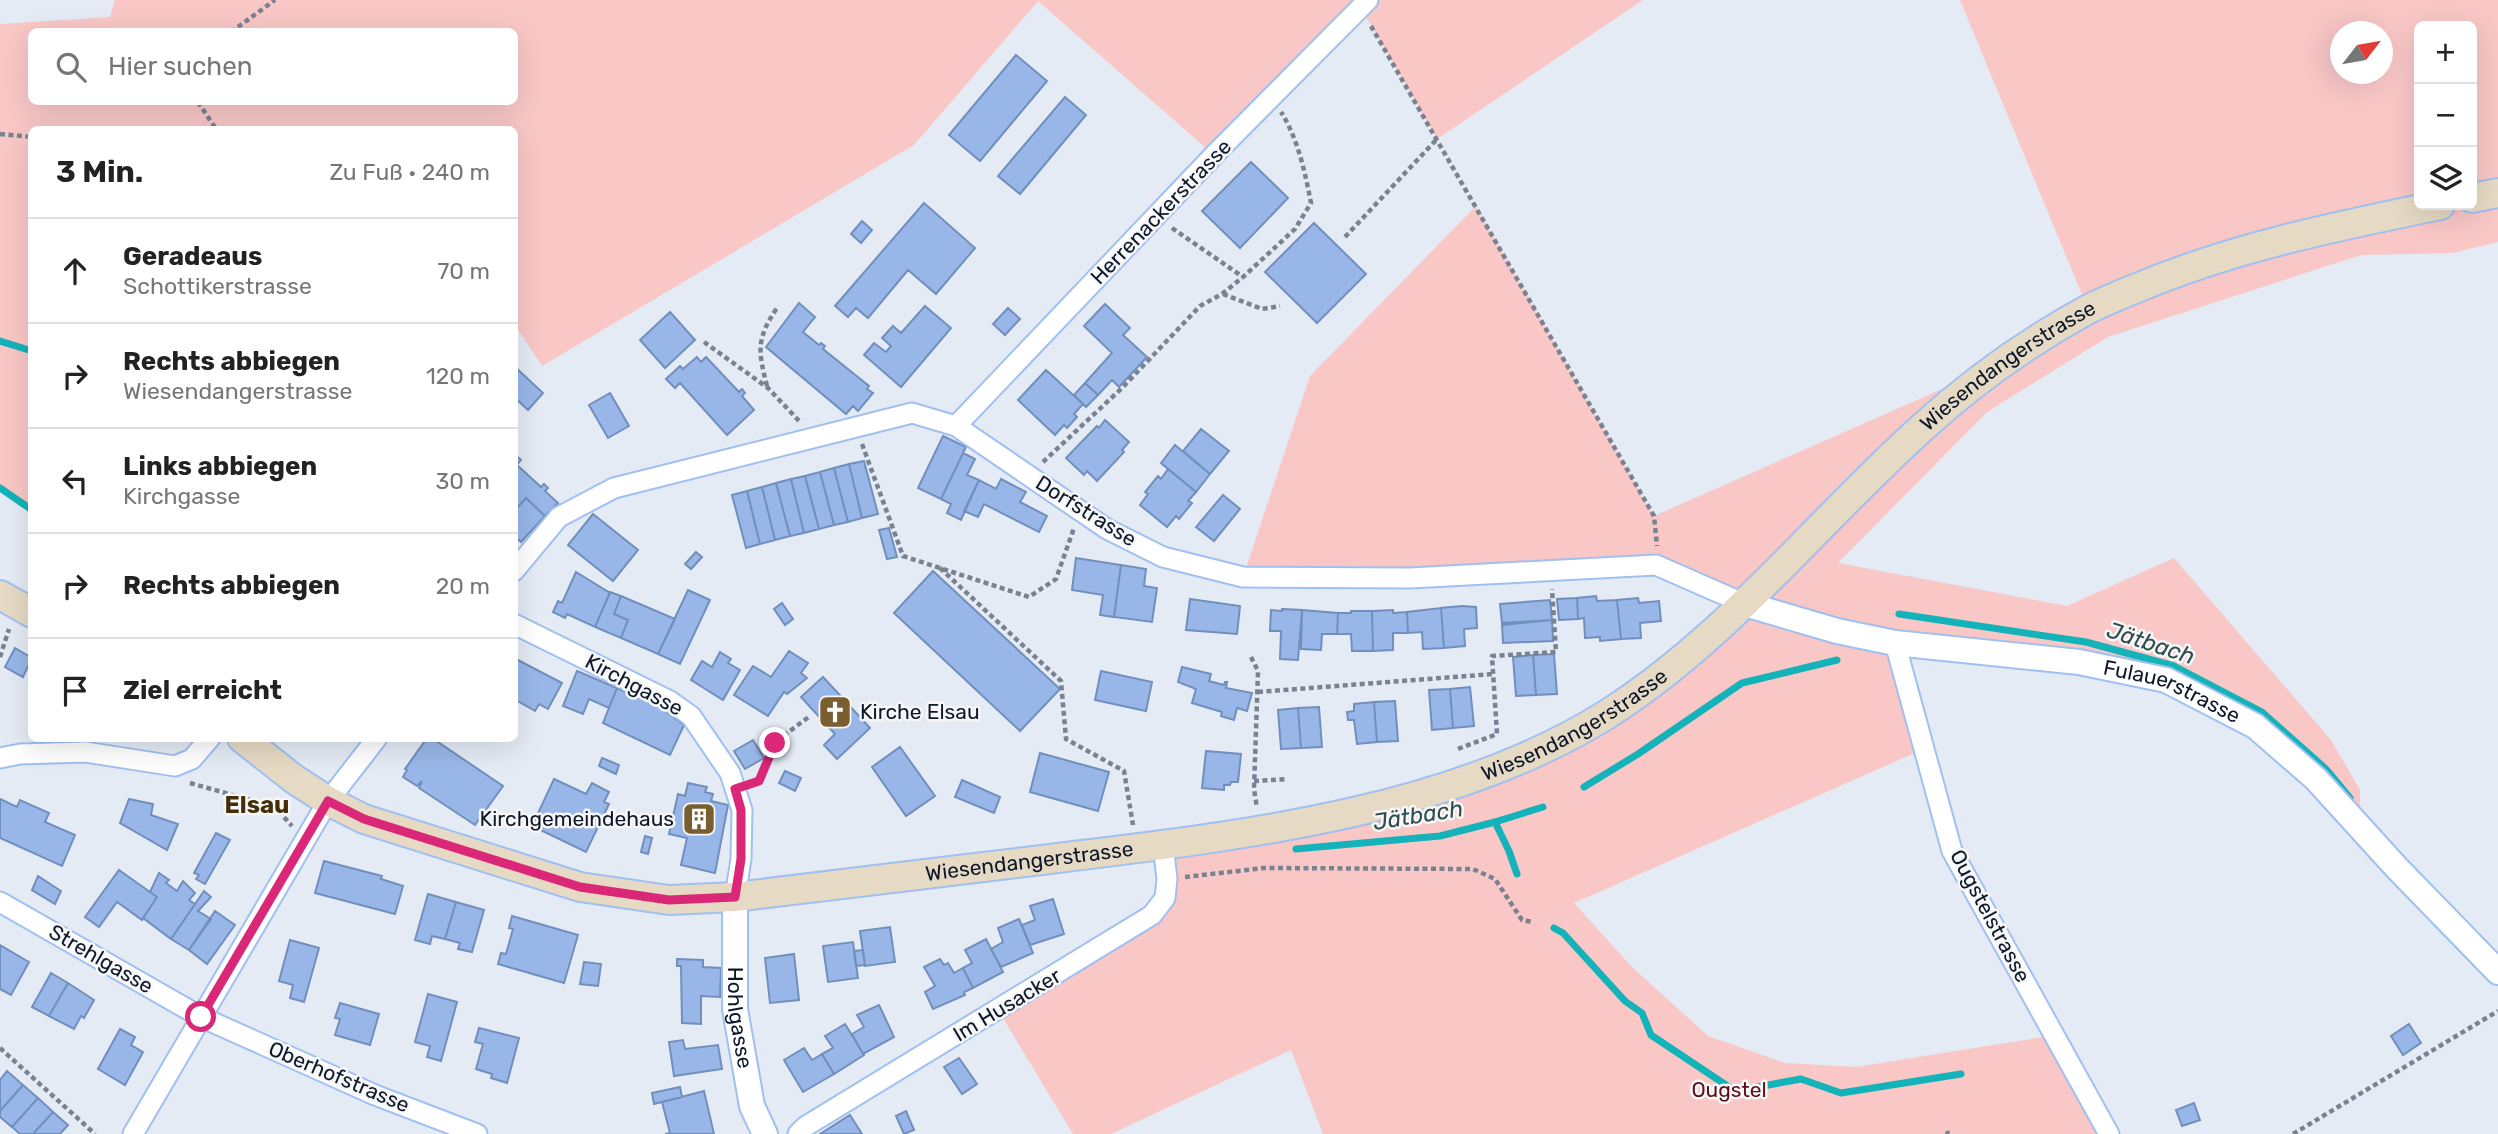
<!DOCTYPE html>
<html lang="de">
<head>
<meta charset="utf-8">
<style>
  body { margin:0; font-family:Rubik,sans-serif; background:#f2f2f2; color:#222 }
  .controls { position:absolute; right:21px; top:21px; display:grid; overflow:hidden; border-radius:10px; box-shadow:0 7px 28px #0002 }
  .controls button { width:63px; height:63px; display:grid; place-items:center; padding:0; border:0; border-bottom:2px solid #e0e0e0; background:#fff; color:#222; font:35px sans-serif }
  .compass { position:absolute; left:2330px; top:21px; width:63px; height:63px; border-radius:50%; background:#fff; box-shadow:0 7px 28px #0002; rotate:59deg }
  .stop { position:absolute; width:21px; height:21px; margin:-16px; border:5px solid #db2777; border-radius:50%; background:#fff }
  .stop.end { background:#db2777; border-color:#fff; box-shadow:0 2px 7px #0008 }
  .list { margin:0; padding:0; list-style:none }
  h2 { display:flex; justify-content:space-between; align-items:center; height:91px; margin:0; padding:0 28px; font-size:30px }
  h2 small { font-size:23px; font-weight:400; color:#767676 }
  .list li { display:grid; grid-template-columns:46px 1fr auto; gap:21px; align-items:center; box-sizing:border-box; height:105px; padding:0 28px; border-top:2px solid #e0e0e0 }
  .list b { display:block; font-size:26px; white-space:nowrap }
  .list p { margin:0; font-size:23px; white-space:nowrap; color:#767676 }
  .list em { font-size:23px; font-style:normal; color:#767676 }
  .icon { flex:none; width:38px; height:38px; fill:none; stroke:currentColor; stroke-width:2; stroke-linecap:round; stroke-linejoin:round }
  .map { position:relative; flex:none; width:2498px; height:1134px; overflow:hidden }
  .search { position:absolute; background:#fff; box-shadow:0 7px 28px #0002; left:28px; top:28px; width:490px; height:77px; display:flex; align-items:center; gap:18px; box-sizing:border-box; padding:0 24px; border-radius:10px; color:#767676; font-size:26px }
  .panel { position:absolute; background:#fff; box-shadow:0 7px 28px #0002; left:28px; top:126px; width:490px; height:616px; border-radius:10px }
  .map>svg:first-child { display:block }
  .green { fill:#f8c7c6; fill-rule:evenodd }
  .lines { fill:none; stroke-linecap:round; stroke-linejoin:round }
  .stream { stroke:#13b3b9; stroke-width:7 }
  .building { fill:#98b7e8; stroke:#718fbd; stroke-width:2 }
  .minor-casing { stroke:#a0c0f1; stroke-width:23 }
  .tertiary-casing { stroke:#a0c0f1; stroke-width:28 }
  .secondary-casing { stroke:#a0c0f1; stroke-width:32 }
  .path { stroke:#798290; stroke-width:4.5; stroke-dasharray:5 3.5; stroke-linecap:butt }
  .minor { stroke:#fff; stroke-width:19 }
  .tertiary { stroke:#fff; stroke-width:24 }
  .secondary { stroke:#e6dac4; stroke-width:28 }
  .route { stroke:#db2777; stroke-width:9 }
  .labels { text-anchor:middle; stroke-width:5; stroke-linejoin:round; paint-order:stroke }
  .street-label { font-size:21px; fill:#0d182a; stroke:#f7f7f7 }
  .poi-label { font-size:21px; fill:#0d182a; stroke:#f7f7f7; text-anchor:start }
  .park-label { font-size:21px; fill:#5a0f1a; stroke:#f7f7f7 }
  .water-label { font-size:23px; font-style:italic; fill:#2f4d4e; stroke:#f7f7f7 }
  .quarter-label { font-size:24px; font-weight:bold; fill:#432e07; stroke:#f7f7f7 }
</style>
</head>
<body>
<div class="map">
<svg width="2498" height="1134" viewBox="0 0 2498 1134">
  <rect width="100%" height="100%" fill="#e4ebf5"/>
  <!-- green -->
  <path class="green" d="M115,0H1643L1437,139L1361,8L1214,155L1038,1L914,145L542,366L515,325L514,130H32L31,510L0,488V24L110,17ZM32,32H514V102H32Z
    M1960,0H2498V242L2452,253L2361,255L2108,337L1987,412L1838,563L2067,606L2174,558L2331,740L2360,790V828L2316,779L2166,680L1896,643L1924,749L1574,903L1632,967L1708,1036L1785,1063L1856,1067L2055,1035L2109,1134H1323L1291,1050L1111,1134H1073L998,1010L1165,898L1163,845L1538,751L1744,604L1656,565L1243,577L1310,376L1476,206L1654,516L1999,364L2088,309ZM2419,26H2472V205H2419ZM2340,32H2382V74H2340Z"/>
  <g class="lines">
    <!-- stream -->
    <path class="stream" d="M0,341L32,351
      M0,488L32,510
      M1899,614L2086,642L2174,666L2262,712L2326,769L2350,798
      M1584,787L1638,754L1742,683L1837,660
      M1495,822L1509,851L1517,874
      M1296,849L1440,836L1495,822L1543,807
      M1554,928L1563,933L1625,1001L1642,1013L1651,1035L1735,1091L1801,1079L1841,1093L1961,1074"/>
  </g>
  <!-- building -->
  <path class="building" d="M1016,55L1047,81L980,161L949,135Z
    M1065,97L1086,115L1020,194L998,176Z
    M1251,162L1288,198L1240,248L1202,211Z
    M924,203L975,248L936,294L908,270L868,318L856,308L848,317L835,306Z
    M862,221L872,230L861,243L851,234Z
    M1314,223L1366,274L1317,323L1265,272Z
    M799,303L815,317L803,332L819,345L821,343L825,346L823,349L869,386L867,389L873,393L858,411L853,406L846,414L766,347Z
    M1105,304L1130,328L1123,335L1147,357L1119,387L1112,380L1098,395L1085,383L1112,353L1084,326Z
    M925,306L951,328L901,387L864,355L874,343L886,352L891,346L882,338L893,326L901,333Z
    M1008,308L1020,319L1005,335L993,324Z
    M670,312L695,340L665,368L640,340Z
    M697,357L701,362L706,357L739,392L742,389L745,393L742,396L754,410L727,435L680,383L675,388L666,379L680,366L683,369Z
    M514,366L543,393L528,410L516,399L514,401Z
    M1046,370L1083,404L1074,414L1077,417L1067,428L1064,425L1055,435L1018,400Z
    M1085,383L1098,395L1086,407L1074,395Z
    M610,393L629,426L608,438L589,405Z
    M1105,420L1129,442L1122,450L1124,452L1097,481L1087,471L1084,475L1066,458L1097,426L1099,428Z
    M1201,429L1229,451L1210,474L1183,451Z
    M943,436L966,447L941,499L918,488Z
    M1175,445L1210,474L1196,492L1161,463Z
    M963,453L975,459L967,475L979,480L961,520L947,513L951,504L941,499Z
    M514,454L521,460L517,465L541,487L544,484L548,488L545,491L558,503L545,516L526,498L517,508L514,506Z
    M864,461L878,514L862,518L849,464Z
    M849,464L862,518L848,522L834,468Z
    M834,468L848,522L834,525L820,472Z
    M1168,469L1196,492L1188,501L1192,503L1179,519L1176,516L1167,527L1140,505L1148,494L1145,492L1158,476L1161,479Z
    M820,472L834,525L819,529L805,476Z
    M805,476L819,529L804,533L791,479Z
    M791,479L804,533L790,536L776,483Z
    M1001,479L1026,492L1020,502L1047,516L1039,532L984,504L978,517L964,511L979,480L996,489Z
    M776,483L790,536L775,540L762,487Z
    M762,487L775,540L760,544L747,491Z
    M747,491L760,544L746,548L732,495Z
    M1223,495L1240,509L1214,541L1196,527Z
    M526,498L545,516L521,542L514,536V506L517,508Z
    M593,514L638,550L613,581L568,545Z
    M889,528L897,557L887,559L879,530Z
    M696,552L702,557L691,569L685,564Z
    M1076,558L1121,565L1114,617L1100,615L1103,595L1072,590Z
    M1121,565L1146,569L1144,586L1157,588L1152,622L1114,617Z
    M933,571L1060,689L1020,731L894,613Z
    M576,572L610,593L595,627L567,614L565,618L553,612L558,601L562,603Z
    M688,590L710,600L680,664L658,654Z
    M610,592L621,596L614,614L628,620L621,638L595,627Z
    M621,596L675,619L658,654L621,638L628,620L614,614Z
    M1596,596L1597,601L1617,600L1621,639L1600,641V637L1585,638L1584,618L1578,619L1577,598Z
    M1577,598L1578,619L1559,620L1557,599Z
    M1638,598L1639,603L1659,601L1661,621L1640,623L1641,638L1621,639L1617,600Z
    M1190,599L1240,606L1237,634L1186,630Z
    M1550,600L1552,620L1502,623L1500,604Z
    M782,603L793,619L785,625L774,609Z
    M1462,606L1476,607L1477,628L1464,629L1465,646L1444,648L1441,608Z
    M1441,608L1444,648L1423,649L1422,632L1408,633L1407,612Z
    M1282,609L1302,610L1298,660L1280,659L1281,631H1270L1271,610L1282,611Z
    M1302,610L1338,613L1337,634H1322L1321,650L1301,649Z
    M1393,610V613L1407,612L1408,633H1393V650L1373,651L1372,611Z
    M1351,611H1372L1373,651H1352L1351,634H1337L1338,613H1351Z
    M1552,620L1553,641L1503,643L1502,625Z
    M15,648L32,658L23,677L5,667Z
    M789,651L808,663L801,673L807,678L787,694L784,692L768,716L734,695L753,666L771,677Z
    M720,652L731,659L728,663L740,670L723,700L691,680L702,661L712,667Z
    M1554,654L1557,694L1536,695L1533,655Z
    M1533,655L1536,695L1516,696L1513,657Z
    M514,658L562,683L548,709L539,704L535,711L514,699Z
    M1182,667L1211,674L1209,681L1224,685L1225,682H1227L1226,688L1252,693L1247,711L1237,708L1234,720L1221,716L1222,712L1192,703L1196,689L1178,682Z
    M577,671L617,688L609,708L589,699L583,714L563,706Z
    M1101,671L1152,682L1146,711L1095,700Z
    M823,677L870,728L837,759L824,745L835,734L801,697Z
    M1470,687L1474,726L1453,728L1450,689Z
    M617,688L660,707L684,725L670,755L603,723Z
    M1450,689L1453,728L1432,730L1429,690Z
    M1395,701L1398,741L1377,742L1374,702Z
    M1374,702L1377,742L1357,744L1354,720H1348L1347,712L1354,711V704Z
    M1319,707L1322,747L1301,748L1298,708Z
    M1298,708L1301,748L1281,749L1278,710Z
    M427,738H432L503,786L475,825L419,788L422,781L417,786L403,777L407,770L405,769Z
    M753,740L764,758L745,769L734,751Z
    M900,747L935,796L906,816L872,767Z
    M1206,751L1241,754L1238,782H1231L1230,785H1224V790L1202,788Z
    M1040,753L1109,772L1098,811L1030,792Z
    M602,758L619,765L616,774L599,766Z
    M785,771L801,778L795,791L779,783Z
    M554,779L586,794L592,783L609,792L604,802L609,804L586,852L532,826Z
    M962,780L1000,797L994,813L955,797Z
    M688,783L707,787L705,792L713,794L711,801L728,805L715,873L681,865L687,838L669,834L678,794L685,796Z
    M0,799L17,807L20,800L49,813L45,822L75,835L62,866L0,838Z
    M129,799L153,804L151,815L178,824L167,850L120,823Z
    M216,833L230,840L205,884L196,879L199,875L194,873Z
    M645,836L652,838L648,854L641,852Z
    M324,861L382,876L381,879L403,886L395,914L315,893Z
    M119,870L157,897L142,920L117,902L99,927L85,917Z
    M159,873L169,880L166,883L177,891L183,881L195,893L189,900L195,904L171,939L143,918L157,897L150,892Z
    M38,876L61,891L55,904L32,890Z
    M204,891L211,897L198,911L211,919L189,950L171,939Z
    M428,894L456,902L445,939L432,936L430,944L415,940Z
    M1053,899L1064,934L1030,945L1022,925L1035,920L1030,906Z
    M456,902L484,910L472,952L458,949L460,943L445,939Z
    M215,911L235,925L207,964L189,950Z
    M512,916L578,935L564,983L498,964L501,953L506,954L513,929L509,928Z
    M1019,919L1033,953L1001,967L991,949L1003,942L998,928Z
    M890,927L895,962L865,966L860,931Z
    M986,939L1003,972L973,988L963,968L972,963L965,950Z
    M290,940L319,948L304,1002L290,998L293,985L279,981Z
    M853,942L858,978L828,982L823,946Z
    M0,945L29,962L11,995L0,989Z
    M863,950L865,965L856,966L854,951Z
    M794,954L799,1000L770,1003L765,958Z
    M677,959L703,960V967L721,968L720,997L701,996V1024L682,1023L681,966H677Z
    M940,959L944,965L948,963L954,973L963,968L973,988L964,992L965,995L933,1009L925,992L935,986L924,967Z
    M584,962L601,964L598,986L580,984Z
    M51,973L68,983L49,1016L32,1007Z
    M68,983L94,1000L84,1018L81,1016L74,1029L49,1016Z
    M428,994L457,1002L441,1061L427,1057L430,1046L415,1042Z
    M340,1003L379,1014L370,1045L335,1035L340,1019L335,1018Z
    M879,1005L894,1037L863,1054L852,1034L864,1027L857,1015Z
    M845,1024L864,1055L834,1074L822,1054L833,1048L825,1036Z
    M2409,1024L2421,1043L2403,1055L2391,1036Z
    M479,1028L519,1038L507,1083L491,1078L492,1074L476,1069L483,1044L475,1042Z
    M120,1029L135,1037L131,1045L143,1052L125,1085L98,1069Z
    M683,1040L685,1049L718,1045L722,1069L674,1076L669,1042Z
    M804,1048L812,1060L822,1054L834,1074L803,1092L784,1060Z
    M959,1058L977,1084L962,1094L944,1067Z
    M7,1071L23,1085L0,1111V1080Z
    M23,1085L38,1098L12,1127L0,1117V1111Z
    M680,1087L682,1097L654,1104L652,1093Z
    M704,1091L714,1134H665L670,1133L662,1102Z
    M38,1098L53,1112L33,1134H20L12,1127Z
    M2194,1103L2200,1120L2182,1126L2176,1110Z
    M906,1111L914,1130L904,1134L896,1116Z
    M53,1112L68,1125L60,1134H33Z
    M850,1115L862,1134H820Z"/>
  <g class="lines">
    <defs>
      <path id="minor" d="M956,426L1214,155L1368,0
        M514,571L559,517L614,488L912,413L956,426L1107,529L1163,557L1243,577L1410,578L1656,565L1745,604
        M514,624L670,701L691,716L730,773L742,810L741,859L735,897
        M1895,643L1952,851L2109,1134
        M0,758L20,754L85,752L175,766L192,759L210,738
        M0,902L201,1017L375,1095L477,1134
        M133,1134L328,801L377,738
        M798,1134L806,1126L1152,915L1165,898L1167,879L1163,845"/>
      <g id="tertiary">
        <path id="s1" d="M1745,604L1837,631L1895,643L2079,662L2166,680L2255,726L2316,779L2396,867L2498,972"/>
        <path id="s2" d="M735,897V1009L752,1106L765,1134"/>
      </g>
      <g id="secondary">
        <path d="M2472,198L2498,193"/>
        <path d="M0,595L32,613"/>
        <path id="s3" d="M242,738L294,779L328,801L364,819L580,887L669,900L735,897C845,884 956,870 1066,857C1245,835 1450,812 1606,715C1728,638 1817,522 1923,427C1972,382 2027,343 2085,311C2102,302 2120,295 2137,288C2234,247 2338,226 2440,205"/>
      </g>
    </defs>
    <!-- minor casing -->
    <use href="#minor" class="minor-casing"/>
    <!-- tertiary casing -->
    <use href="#tertiary" class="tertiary-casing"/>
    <!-- secondary casing -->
    <use href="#secondary" class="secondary-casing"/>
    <!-- path -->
    <path class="path" d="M1371,26L1654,516L1657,546
      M231,32L275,0
      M198,102L216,129
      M0,134L32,137
      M1172,228L1243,277
      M1345,237L1437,139
      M1223,294L1262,309L1280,306
      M704,342L768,388L800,422
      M767,386C758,351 756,339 777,308
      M862,444L903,556L1029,597L1056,579L1074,528
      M1043,462L1122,388L1200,306L1222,294L1243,277L1295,229L1311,203C1305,172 1298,139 1281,112
      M940,568L1061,681L1066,739L1124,771L1133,825
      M0,657L9,629
      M1251,657L1258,671L1254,789L1257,808
      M1258,692L1493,674
      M1458,749L1497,734L1492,656L1556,652L1552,589
      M1254,781L1287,779
      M190,783L275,807L292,826
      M753,784L759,781L775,742L810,716
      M1185,877L1264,868L1473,869L1495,879L1522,920L1533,922
      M0,1048L95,1134
      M1947,1131L1948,1134
      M2293,1134L2498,1011"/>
    <!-- minor -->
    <use href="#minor" class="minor"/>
    <!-- tertiary -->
    <use href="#tertiary" class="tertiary"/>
    <!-- secondary -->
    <use href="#secondary" class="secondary"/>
  </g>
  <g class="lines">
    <!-- route -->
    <path class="route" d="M201,1017L328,801L364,819L580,887L669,900L735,897L741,859V810L735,789L759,781L775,743"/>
  </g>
  <!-- icons -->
  <defs>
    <symbol id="church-square" viewBox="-11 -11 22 22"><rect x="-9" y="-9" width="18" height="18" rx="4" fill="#795e30" stroke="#f7f7f7"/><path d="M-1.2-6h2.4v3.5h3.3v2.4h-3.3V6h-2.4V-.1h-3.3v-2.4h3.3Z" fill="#fff"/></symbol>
    <symbol id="building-square" viewBox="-11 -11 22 22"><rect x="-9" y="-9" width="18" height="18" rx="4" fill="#795e30" stroke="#f7f7f7"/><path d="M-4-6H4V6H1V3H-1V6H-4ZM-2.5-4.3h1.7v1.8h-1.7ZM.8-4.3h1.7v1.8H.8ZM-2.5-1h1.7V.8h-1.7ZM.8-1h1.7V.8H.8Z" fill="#fff"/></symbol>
  </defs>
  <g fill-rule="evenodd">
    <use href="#church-square" x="816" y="693" width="38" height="38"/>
    <use href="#building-square" x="680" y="800" width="38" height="38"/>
  </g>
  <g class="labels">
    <!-- street labels -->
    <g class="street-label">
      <text transform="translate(1161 212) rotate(-46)" y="7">Herrenackerstrasse</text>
      <text dy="7" stroke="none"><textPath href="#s3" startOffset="1960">Wiesendangerstrasse</textPath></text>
      <text transform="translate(1086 511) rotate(32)" y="7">Dorfstrasse</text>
      <text transform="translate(634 685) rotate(28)" y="7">Kirchgasse</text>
      <text dy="7" stroke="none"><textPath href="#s1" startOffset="438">Fulauerstrasse</textPath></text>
      <text dy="7" stroke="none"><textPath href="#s3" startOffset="1393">Wiesendangerstrasse</textPath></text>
      <text dy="7" stroke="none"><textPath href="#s3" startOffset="826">Wiesendangerstrasse</textPath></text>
      <text transform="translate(1990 916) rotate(62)" y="7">Ougstelstrasse</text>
      <text transform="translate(101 959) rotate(30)" y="7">Strehlgasse</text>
      <text transform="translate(1007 1005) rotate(-31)" y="7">Im Husacker</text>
      <text dy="7" stroke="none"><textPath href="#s2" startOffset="121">Hohlgasse</textPath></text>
      <text transform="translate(339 1077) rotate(23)" y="7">Oberhofstrasse</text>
    </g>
    <!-- poi labels -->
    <g class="poi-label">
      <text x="860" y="719">Kirche Elsau</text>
      <text x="674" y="826" text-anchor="end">Kirchgemeindehaus</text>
    </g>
    <!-- park labels -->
    <g class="park-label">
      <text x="1729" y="1097">Ougstel</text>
    </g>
    <!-- water labels -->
    <g class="water-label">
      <text transform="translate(2151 643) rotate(18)" y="8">Jätbach</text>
      <text transform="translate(1418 815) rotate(-9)" y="8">Jätbach</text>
    </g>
    <!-- quarter labels -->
    <g class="quarter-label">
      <text x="257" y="813">Elsau</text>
    </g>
  </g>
</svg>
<div class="controls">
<button>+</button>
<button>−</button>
<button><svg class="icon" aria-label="layers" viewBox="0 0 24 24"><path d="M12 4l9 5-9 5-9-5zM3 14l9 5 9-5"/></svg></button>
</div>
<svg class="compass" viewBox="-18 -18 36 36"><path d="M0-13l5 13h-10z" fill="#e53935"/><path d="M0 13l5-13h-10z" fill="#767676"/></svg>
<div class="stop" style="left:201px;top:1017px"></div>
<div class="stop end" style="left:775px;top:743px"></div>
<div class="search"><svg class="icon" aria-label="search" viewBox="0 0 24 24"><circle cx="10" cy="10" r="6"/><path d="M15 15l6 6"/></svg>Hier suchen</div>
<section class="panel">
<h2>3 Min.<small>Zu Fuß · 240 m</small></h2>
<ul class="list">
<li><svg class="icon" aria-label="ahead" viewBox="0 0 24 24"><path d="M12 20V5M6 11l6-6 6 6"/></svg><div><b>Geradeaus</b><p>Schottikerstrasse</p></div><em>70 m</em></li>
<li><svg class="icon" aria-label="right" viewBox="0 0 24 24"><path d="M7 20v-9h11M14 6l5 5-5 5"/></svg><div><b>Rechts abbiegen</b><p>Wiesendangerstrasse</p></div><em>120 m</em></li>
<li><svg class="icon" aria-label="left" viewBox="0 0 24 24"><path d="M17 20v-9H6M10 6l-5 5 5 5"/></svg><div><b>Links abbiegen</b><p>Kirchgasse</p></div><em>30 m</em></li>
<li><svg class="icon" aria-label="right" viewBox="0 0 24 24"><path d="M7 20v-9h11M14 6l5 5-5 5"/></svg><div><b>Rechts abbiegen</b></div><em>20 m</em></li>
<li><svg class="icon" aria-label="arrive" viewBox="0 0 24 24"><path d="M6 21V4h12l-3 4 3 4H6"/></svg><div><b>Ziel erreicht</b></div></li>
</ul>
</section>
</div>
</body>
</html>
